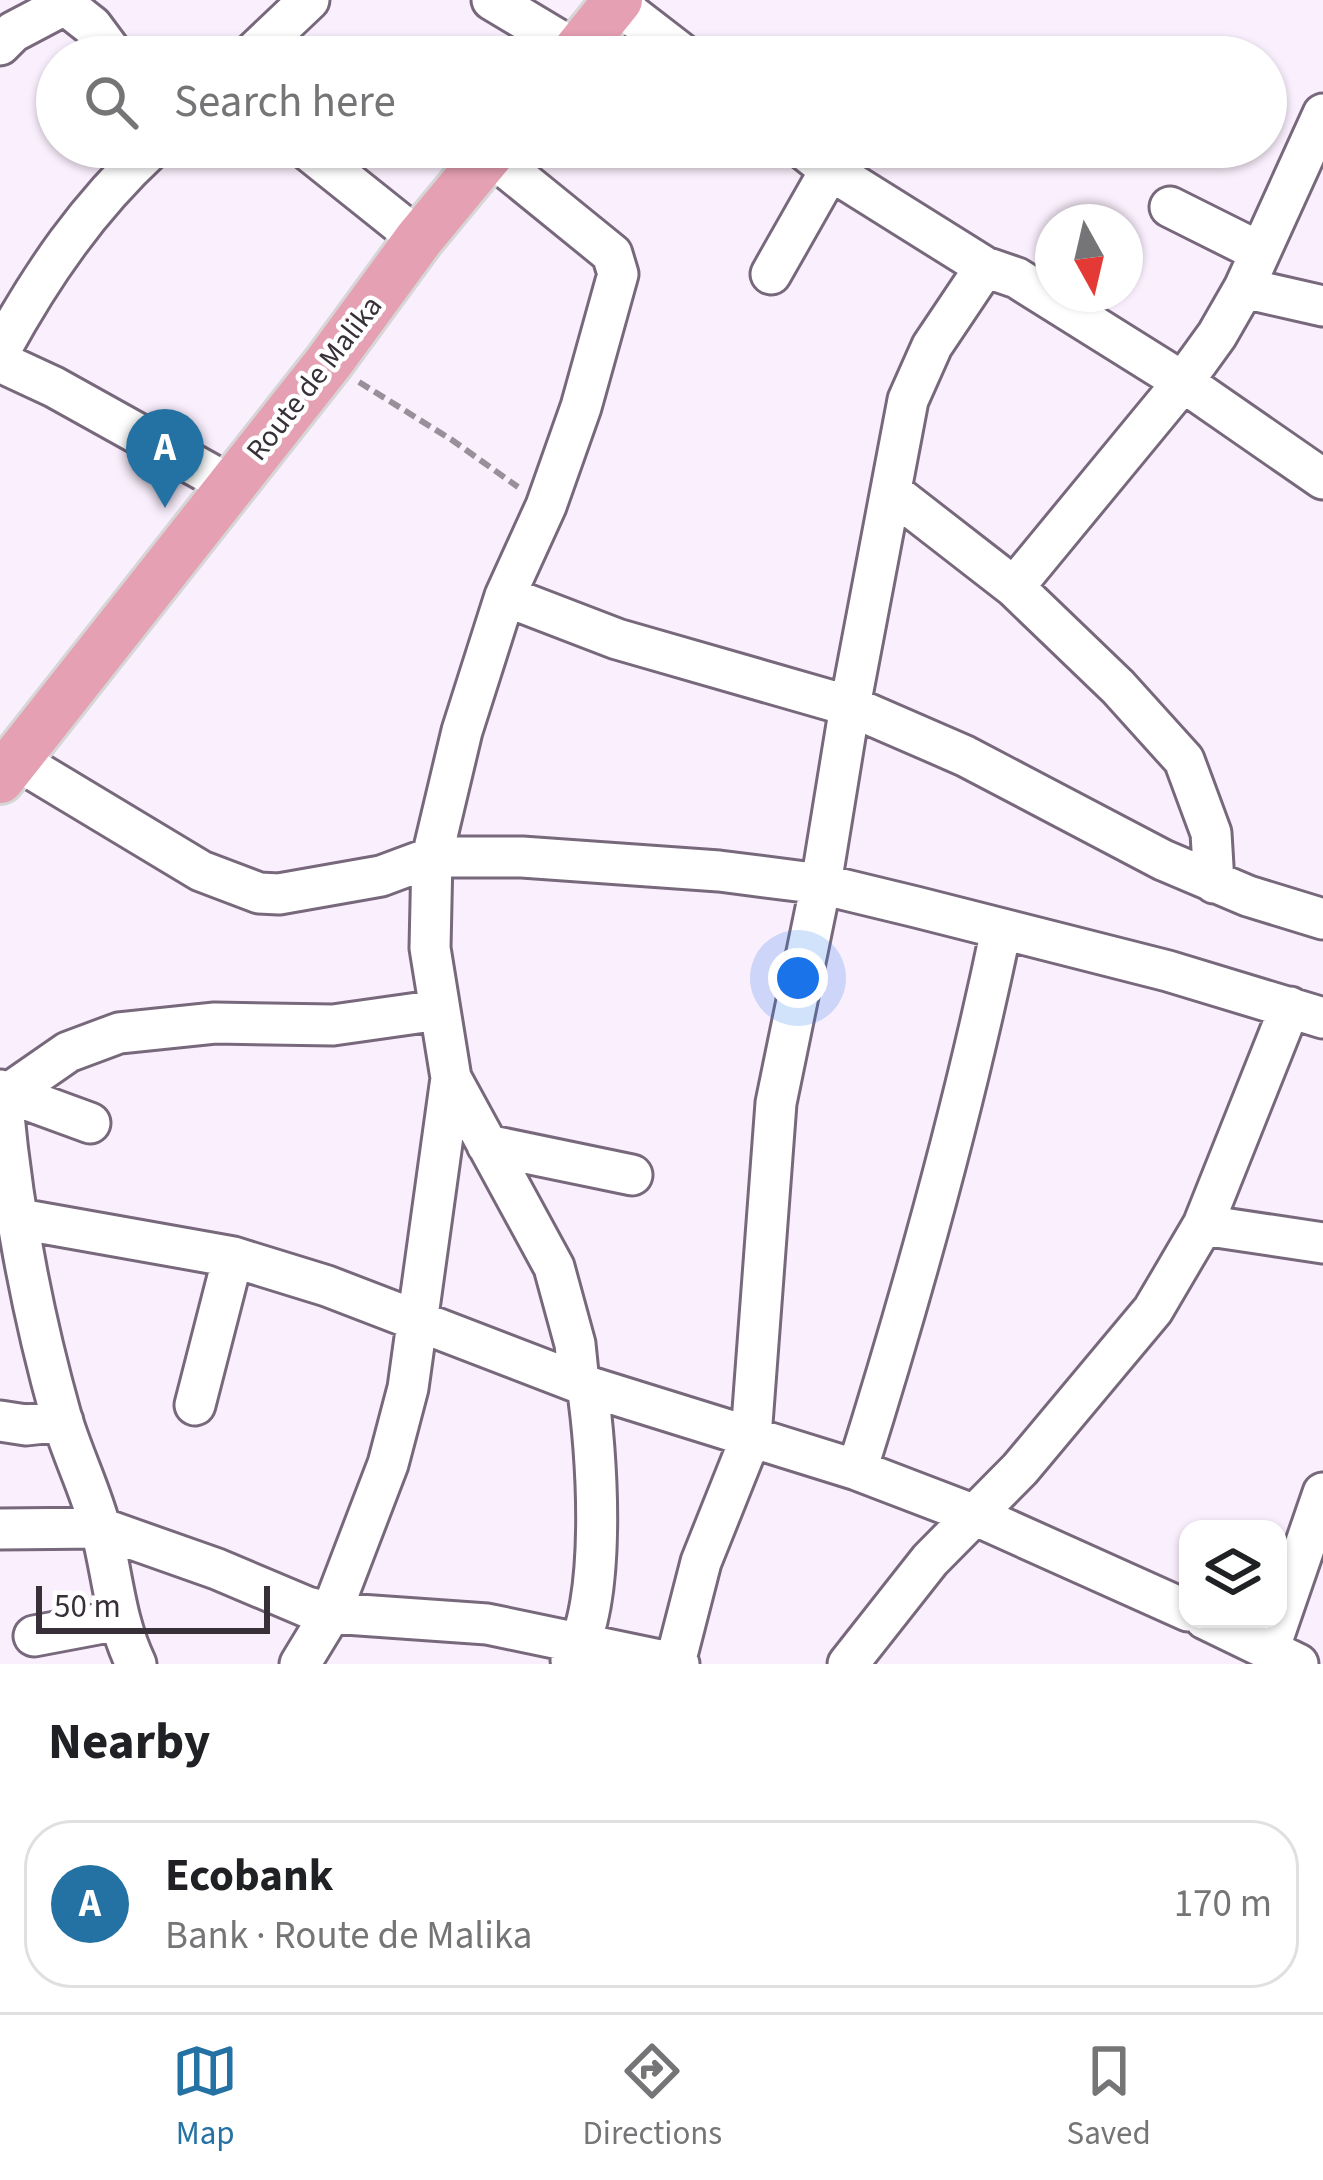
<!DOCTYPE html>
<html lang="en">
<head>
<meta charset="utf-8">
<style>
  body { margin:0; font-family:"Source Sans 3",sans-serif; background:#f6f6f6; color:#202124 }
  .controls { position:absolute; right:36px; bottom:36px; display:grid; overflow:hidden; border-radius:24px; box-shadow:0 3px 9px #0004 }
  .controls button { width:108px; height:108px; display:grid; place-items:center; padding:0; border:0; border-bottom:3px solid #e0e0e0; background:#fff; color:#202124; font:60px sans-serif }
  .compass { position:absolute; left:1035px; top:204px; width:108px; height:108px; border-radius:50%; background:#fff; box-shadow:0 3px 9px #0004; rotate:172deg }
  .scale { position:absolute; left:36px; bottom:30px; width:234px; box-sizing:border-box; padding-left:12px; border:6px solid #373039; border-top:0; font-size:33px; line-height:42px; white-space:nowrap; color:#373039; -webkit-text-stroke:9px #fff; paint-order:stroke }
  .you { position:absolute; left:798px; top:978px; width:42px; height:42px; margin:-30px; border:9px solid #fff; border-radius:50%; background:#1a73e8; box-shadow:0 0 0 18px #1a73e833 }
  .badge { display:grid; place-items:center; width:78px; height:78px; border-radius:50%; background:#2471a3; color:#fff; font-size:39px; font-weight:700 }
  .pin { position:absolute; translate:-50% -99px; filter:drop-shadow(0 3px 6px #0008) }
  .pin::after { content:''; position:absolute; top:63px; width:42px; height:36px; background:inherit; clip-path:polygon(0 0,100% 0,50% 100%) }
  .list { margin:0; padding:0; list-style:none }
  h2 { display:flex; justify-content:space-between; align-items:center; height:156px; margin:0; padding:0 48px; font-size:51px }
  h2 small { font-size:39px; font-weight:400; color:#757577 }
  .list li { display:grid; grid-template-columns:78px 1fr auto; gap:36px; align-items:center; box-sizing:border-box; height:168px; margin:0 24px 24px; padding:0 24px; border:3px solid #e0e0e0; border-radius:48px }
  .list b { display:block; font-size:45px; white-space:nowrap }
  .list p { margin:0; font-size:39px; white-space:nowrap; color:#757577 }
  .list em { font-size:39px; font-style:normal; color:#757577 }
  .icon { flex:none; width:66px; height:66px; fill:none; stroke:currentColor; stroke-width:2; stroke-linecap:round; stroke-linejoin:round }
  .map { position:relative; flex:none; width:1323px; height:1664px; overflow:hidden }
  .search { position:absolute; background:#fff; box-shadow:0 3px 9px #0004; left:36px; right:36px; top:36px; height:132px; display:flex; align-items:center; gap:30px; box-sizing:border-box; padding:0 42px; border-radius:66px; color:#757577; font-size:45px }
  .sheet { height:348px; background:#fff }
  nav { display:flex; justify-content:space-around; align-items:center; box-sizing:border-box; height:168px; border-top:3px solid #e0e0e0; background:#fff; font-size:33px; color:#757577 }
  nav a { display:grid; justify-items:center; gap:6px }
  nav .on { color:#2471a3 }
  .map>svg:first-child { display:block }
  .lines { fill:none; stroke-linecap:round; stroke-linejoin:round }
  .minor-casing { stroke:#77687c; stroke-width:45 }
  .major-casing { stroke:#d7d6d7; stroke-width:54 }
  .path { stroke:#988f9b; stroke-width:6; stroke-dasharray:12 6; stroke-linecap:butt }
  .minor { stroke:#fff; stroke-width:39 }
  .major { stroke:#e5a0b3; stroke-width:48 }
  .labels { text-anchor:middle; stroke-width:9; stroke-linejoin:round; paint-order:stroke }
  .street-label { font-size:30px; fill:#373039; stroke:#fff }
</style>
</head>
<body>
<div class="map">
<svg width="1323" height="1664" viewBox="0 0 1323 1664">
  <rect width="100%" height="100%" fill="#faeffd"/>
  <g class="lines">
    <defs>
      <path id="minor" d="M59,0L92,26L115,57
        M492,0L577,51
        M616,3L686,57
        M0,45L13,32L66,4
        M249,57L309,0
        M304,147L419,239
        M801,147L830,170L985,267L1017,278L1183,382L1323,479
        M489,154L612,254L618,274L581,407L546,506L505,596L617,639L850,706L965,756L1163,860L1248,896L1323,919
        M1170,207L1260,252
        M771,274L830,170
        M1244,288L1323,306
        M0,351C42,274 88,207 153,147
        M0,362L54,387L230,485
        M893,493L1014,587L1118,687L1184,760L1211,833L1214,883
        M1014,587L1183,382L1217,335L1244,288L1323,114
        M15,759L201,871L259,893L279,894L381,876L432,857H522L719,871L821,884L916,907L1168,971L1323,1018
        M451,1078L554,1267L575,1344L579,1383
        M0,1090L90,1123
        M487,1145L632,1175
        M14,1218L233,1257L327,1286L587,1386L857,1470L972,1514L1188,1611
        M1203,1225L1323,1243
        M195,1405L233,1257
        M0,1421L26,1425L63,1421
        M857,1470C913,1292 963,1113 1001,930
        M0,1529L101,1528L217,1569L307,1607L331,1613L487,1624L679,1664
        M1205,1619L1298,1664
        M34,1636L119,1620
        M1269,1650L1323,1493
        M571,1660C608,1607 597,1450 587,1386
        M675,1663L701,1562L751,1437L776,1103L821,884L850,706L908,400L932,346L985,267
        M136,1664C115,1621 113,1576 101,1530C91,1491 72,1454 61,1416C32,1313 13,1213 3,1106L6,1095L68,1052L119,1033L215,1023L333,1025L439,1010
        M300,1664L331,1613L388,1464L408,1388L451,1078L430,948L432,857L462,731L505,596
        M848,1664L930,1560L1020,1469L1153,1310L1203,1225L1290,1007"/>
      <path id="major" d="M572,57L618,0
        M0,779L329,362L419,239L495,147"/>
    </defs>
    <!-- minor casing -->
    <use href="#minor" class="minor-casing"/>
    <!-- major casing -->
    <use href="#major" class="major-casing"/>
    <!-- path -->
    <path class="path" d="M359,382L452,440L518,487"/>
    <!-- minor -->
    <use href="#minor" class="minor"/>
    <!-- major -->
    <use href="#major" class="major"/>
  </g>
  <g class="labels">
    <!-- street labels -->
    <g class="street-label">
      <text transform="translate(314 378) rotate(-52)" y="10">Route de Malika</text>
    </g>
  </g>
</svg>
<div class="controls">
<button><svg class="icon" aria-label="layers" viewBox="0 0 24 24"><path d="M12 4l9 5-9 5-9-5zM3 14l9 5 9-5"/></svg></button>
</div>
<svg class="compass" viewBox="-18 -18 36 36"><path d="M0-13l5 13h-10z" fill="#e53935"/><path d="M0 13l5-13h-10z" fill="#757577"/></svg>
<div class="scale">50 m</div>
<div class="you"></div>
<div class="pin badge" style="left:165px;top:508px">A</div>
<div class="search"><svg class="icon" aria-label="search" viewBox="0 0 24 24"><circle cx="10" cy="10" r="6"/><path d="M15 15l6 6"/></svg>Search here</div>
</div>
<section class="sheet">
<h2>Nearby<small></small></h2>
<ul class="list">
<li><span class="badge">A</span><div><b>Ecobank</b><p>Bank · Route de Malika</p></div><em>170 m</em></li>
</ul>
</section>
<nav>
<a class="on"><svg class="icon" aria-label="map" viewBox="0 0 24 24"><path d="M3 6l6-2 6 2 6-2v14l-6 2-6-2-6 2zM9 4v14M15 6v14"/></svg>Map</a>
<a><svg class="icon" aria-label="directions" viewBox="0 0 24 24"><path d="M12 3l9 9-9 9-9-9zM9 14v-3h6M13 9l2 2-2 2"/></svg>Directions</a>
<a><svg class="icon" aria-label="saved" viewBox="0 0 24 24"><path d="M7 4h10v16l-5-4-5 4z"/></svg>Saved</a>
</nav>
</body>
</html>
